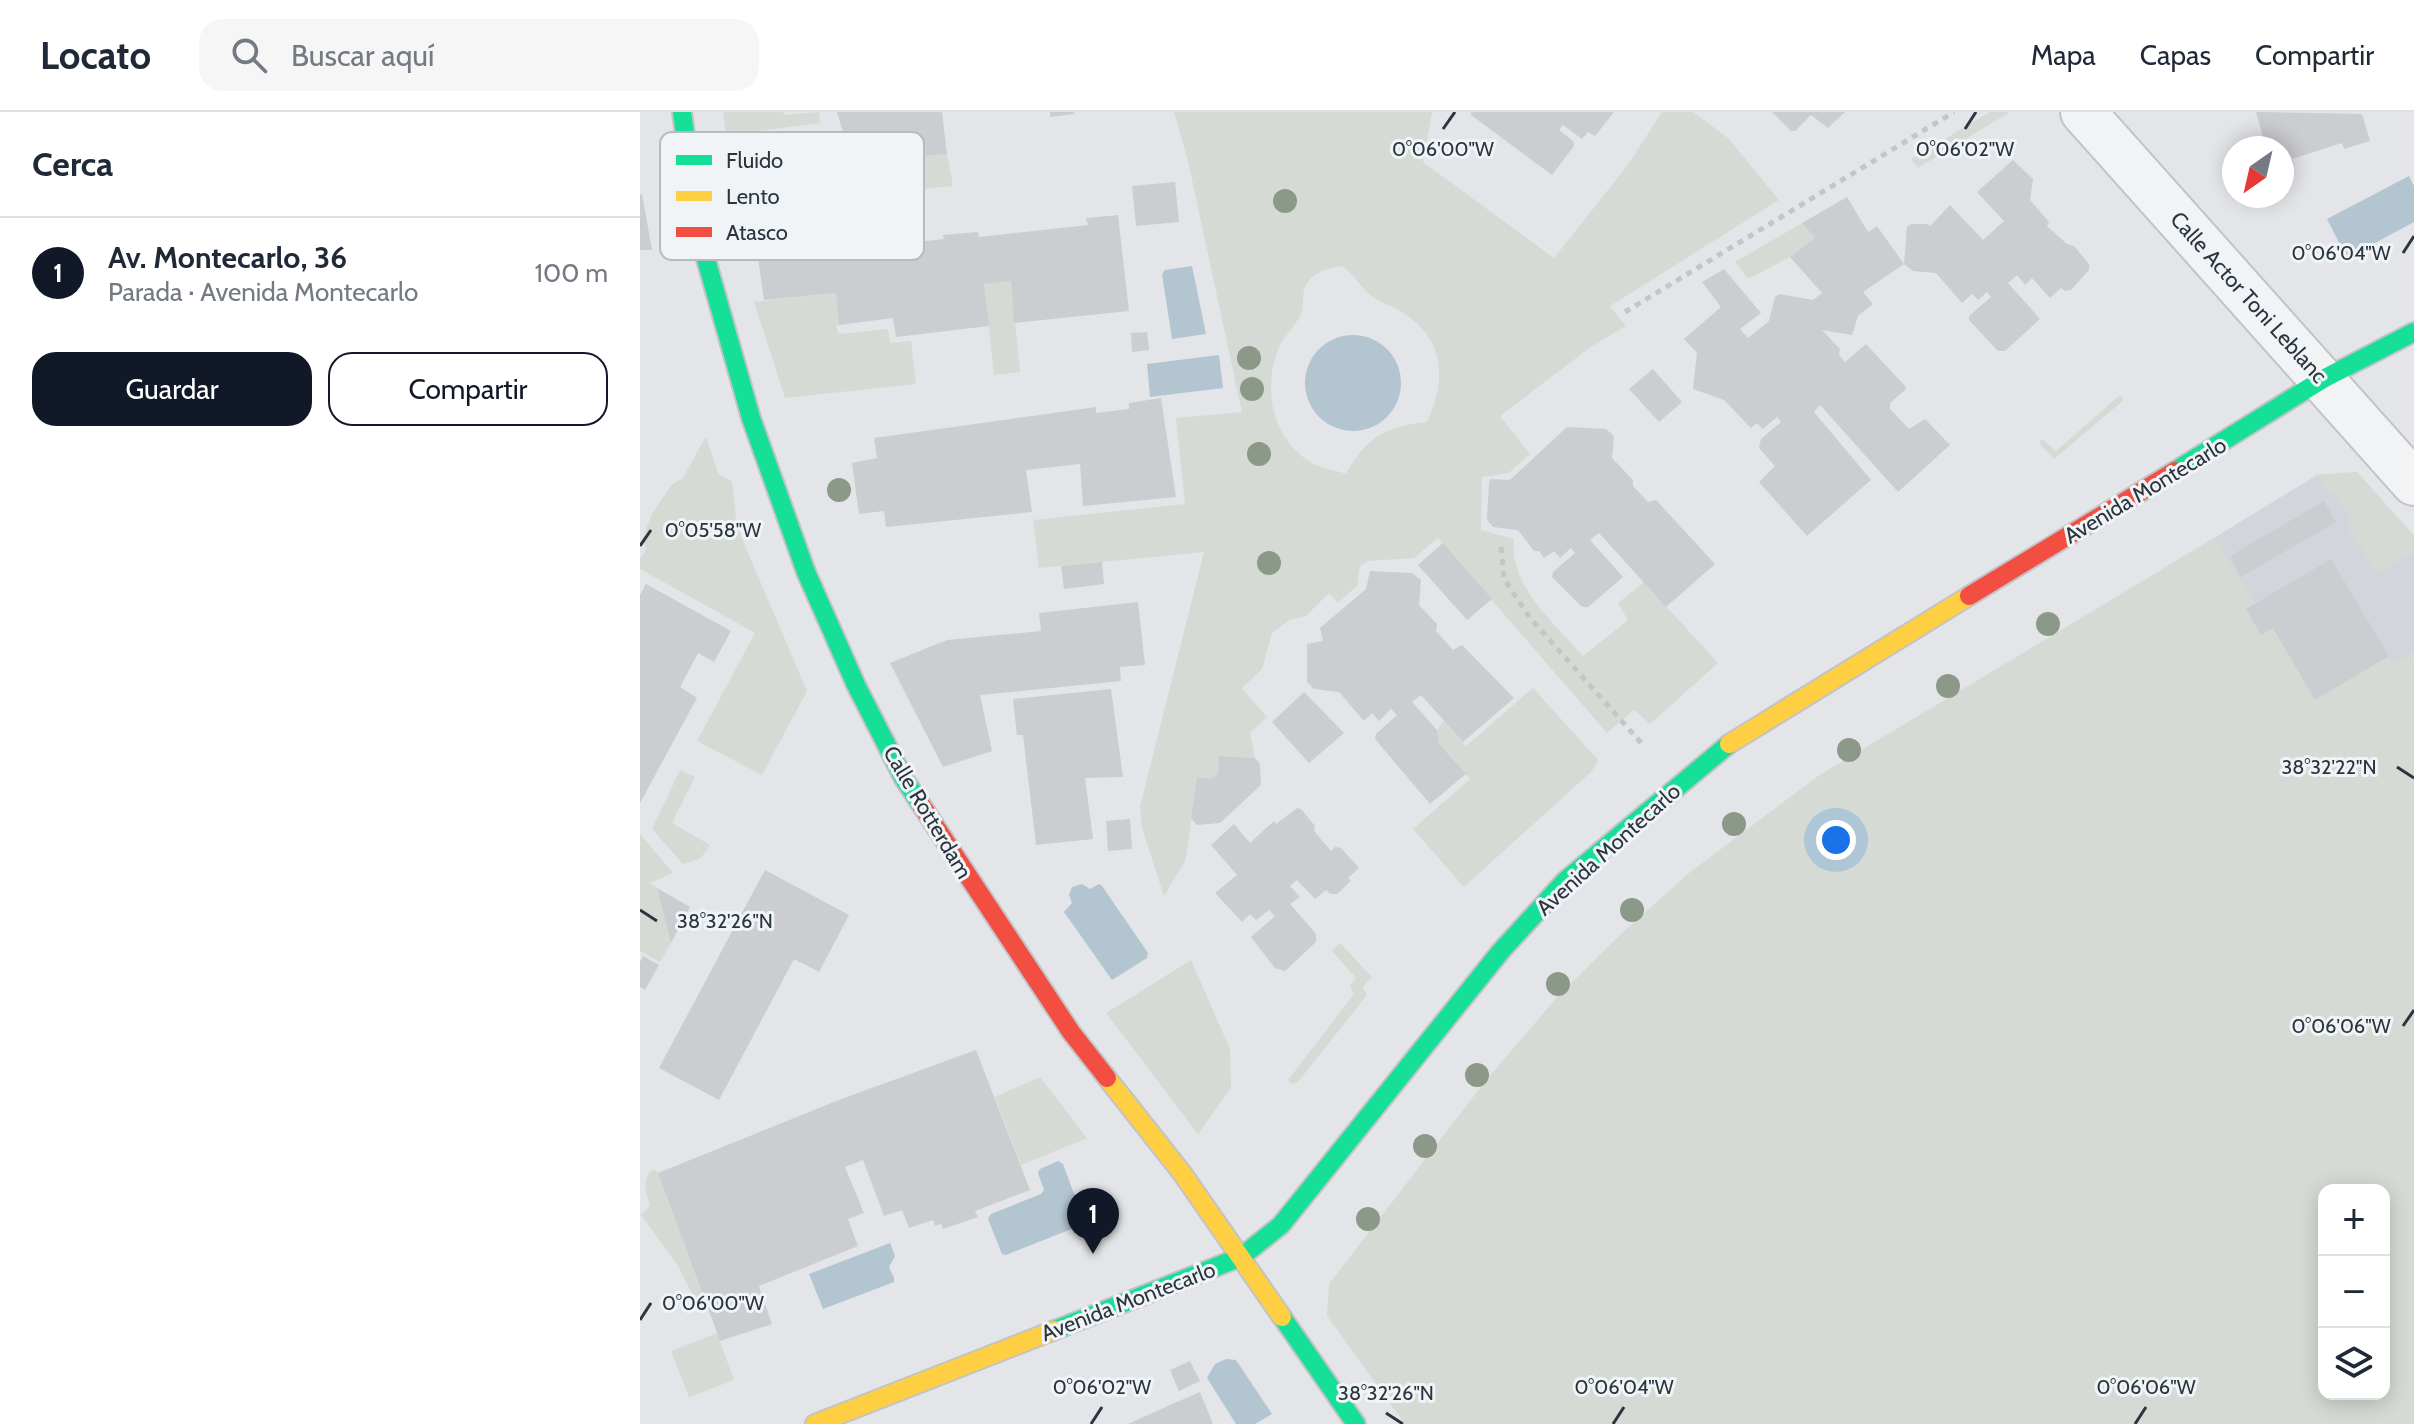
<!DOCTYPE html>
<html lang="es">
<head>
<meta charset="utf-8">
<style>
  body { margin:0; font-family:Cabin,sans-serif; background:#f6f6f7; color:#1f2937 }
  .controls { position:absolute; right:24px; bottom:24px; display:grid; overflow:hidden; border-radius:16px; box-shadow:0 4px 20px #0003 }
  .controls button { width:72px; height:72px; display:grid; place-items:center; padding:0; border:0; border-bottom:2px solid #e0e1e3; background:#fff; color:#1f2937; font:40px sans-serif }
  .compass { position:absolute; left:1582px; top:24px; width:72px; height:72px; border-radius:50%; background:#fff; box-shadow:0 4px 20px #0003; rotate:214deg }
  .you { position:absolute; left:1196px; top:728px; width:28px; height:28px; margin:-20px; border:6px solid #fff; border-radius:50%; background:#1a73e8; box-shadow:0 0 0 12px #1a73e833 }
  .badge { display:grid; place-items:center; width:52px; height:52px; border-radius:50%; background:#111827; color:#fff; font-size:26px; font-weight:700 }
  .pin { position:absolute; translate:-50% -66px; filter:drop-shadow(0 2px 4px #0008) }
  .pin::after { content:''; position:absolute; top:42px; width:28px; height:24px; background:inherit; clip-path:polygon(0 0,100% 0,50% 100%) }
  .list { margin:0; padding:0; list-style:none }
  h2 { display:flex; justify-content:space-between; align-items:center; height:104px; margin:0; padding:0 32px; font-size:34px }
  h2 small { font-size:26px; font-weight:400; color:#747a83 }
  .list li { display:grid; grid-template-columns:52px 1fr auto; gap:24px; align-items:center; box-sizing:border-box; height:112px; padding:0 32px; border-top:2px solid #e0e1e3 }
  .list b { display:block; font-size:30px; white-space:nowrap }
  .list p { margin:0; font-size:26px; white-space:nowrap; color:#747a83 }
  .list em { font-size:26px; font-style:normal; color:#747a83 }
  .actions { display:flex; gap:16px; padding:24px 32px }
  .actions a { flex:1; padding:18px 0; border:2px solid #111827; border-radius:24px; text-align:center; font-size:28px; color:#111827 }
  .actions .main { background:#111827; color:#fff }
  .icon { flex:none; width:44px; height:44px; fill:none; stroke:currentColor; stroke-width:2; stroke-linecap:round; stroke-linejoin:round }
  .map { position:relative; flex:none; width:1774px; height:1312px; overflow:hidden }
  header { display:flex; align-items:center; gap:48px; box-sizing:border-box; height:112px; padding:0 40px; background:#fff; border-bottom:2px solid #e0e1e3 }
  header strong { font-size:38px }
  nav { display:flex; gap:44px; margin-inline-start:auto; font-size:28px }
  .search { width:560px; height:72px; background:#f6f6f7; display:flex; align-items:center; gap:20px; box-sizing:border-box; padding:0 28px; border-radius:24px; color:#747a83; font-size:30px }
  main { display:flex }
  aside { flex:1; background:#fff }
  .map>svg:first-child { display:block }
  .built { fill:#d2d5db }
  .green { fill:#d5dbd4; fill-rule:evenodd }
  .water { fill:#b3c5d0 }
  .building { fill:#cbcdd0 }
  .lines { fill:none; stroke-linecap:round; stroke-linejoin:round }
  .street-casing { stroke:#c1c3c6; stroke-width:48 }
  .fast-casing { stroke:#c1c3c6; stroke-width:22 }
  .slow-casing { stroke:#c1c3c6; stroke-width:22 }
  .jam-casing { stroke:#c1c3c6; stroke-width:22 }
  .path { stroke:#c3c6c7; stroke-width:5; stroke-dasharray:6 6; stroke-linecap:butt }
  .street { stroke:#f2f3f4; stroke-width:44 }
  .fast { stroke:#16e098; stroke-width:18 }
  .slow { stroke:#ffcf43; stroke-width:18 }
  .jam { stroke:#f24e42; stroke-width:18 }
  .tree { fill:#8c9988 }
  .ticks { fill:none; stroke:#2b353f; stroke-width:3 }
  .labels { text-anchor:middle; stroke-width:6; stroke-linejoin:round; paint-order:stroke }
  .street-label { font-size:22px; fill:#2b353f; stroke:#f1f4f6 }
  .key { fill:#f1f4f6; stroke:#b6bbbf; stroke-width:2 }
  .key-label { font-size:22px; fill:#2b353f }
  .ticks-label { font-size:20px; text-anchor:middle; fill:#2b353f; stroke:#f1f4f6; stroke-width:6; stroke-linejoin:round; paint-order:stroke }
</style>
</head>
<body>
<header>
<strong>Locato</strong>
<div class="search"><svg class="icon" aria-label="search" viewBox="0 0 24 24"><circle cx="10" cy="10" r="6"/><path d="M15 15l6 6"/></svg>Buscar aquí</div>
<nav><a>Mapa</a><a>Capas</a><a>Compartir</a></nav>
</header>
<main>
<aside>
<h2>Cerca<small></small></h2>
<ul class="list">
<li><span class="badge">1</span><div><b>Av. Montecarlo, 36</b><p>Parada · Avenida Montecarlo</p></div><em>100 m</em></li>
</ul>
<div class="actions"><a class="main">Guardar</a><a>Compartir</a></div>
</aside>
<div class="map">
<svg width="1774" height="1312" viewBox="0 0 1774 1312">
  <rect width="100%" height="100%" fill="#e3e5e8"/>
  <!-- built -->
  <path class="built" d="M1717,360L1774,424V541L1667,608L1538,448L1677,363Z"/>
  <!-- green -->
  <path class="green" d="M83,0H143L144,3L179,0L180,11L103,21L107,52L90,54Z
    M534,0H792L783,50L914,146L987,54L1022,0H1053L1088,26L1139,88L970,194L986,214L952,234L860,304L890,342L869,361L842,365L841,418L874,427C868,473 915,512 943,544L988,508L978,491L1004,470L1078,551L1010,612L994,598L967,621L798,426L774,446L728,449L720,454L717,474L698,491L689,481L666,504L649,508L632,521L622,557L602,576L627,605L610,621L615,646L580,644L578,661L571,667L557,665L546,747L524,784L502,716L500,695L564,440L399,456L393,408L545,392L536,306L602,300L548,49ZM702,154C713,162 719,172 728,181C738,190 751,193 762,200C805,227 807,267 787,310C747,314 726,325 706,362C695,358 680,356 670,350C633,325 623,281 637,240C642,226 653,217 660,204C664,196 662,188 664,179C668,162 686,156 702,154Z
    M1350,0H1370L1278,56L1271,47Z
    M307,42L313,74L95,97L94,83L217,71L214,52Z
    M1162,111L1175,126L1150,145L1108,167L1095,150Z
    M371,169L380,260L354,263L344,172Z
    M196,181L199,213L196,214L199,222L248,217L250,231L271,229L276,272L145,286L114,190Z
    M1480,283L1484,288L1414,347L1399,331L1402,327L1416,339Z
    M66,324L78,361L92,370L97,415L167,579L122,663L57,629L115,521L0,457V447L6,437L3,425L12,402L31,373L43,366Z
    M1717,360L1774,424V441L1737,461L1707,414L1712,410L1693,380L1688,381L1677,363Z
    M1574,426L1615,491L1621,522L1633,516L1675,587L1749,544L1756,552L1774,541V1312H765L687,1204L689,1172L847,967L918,884L981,822L1049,761L1178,664ZM1684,1078H1744V1282H1684Z
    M893,576L958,648L952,659L824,775L773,717L830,667L799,632L797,618L804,609L826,634Z
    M40,658L55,665L32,711L70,733L61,746L43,752L12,717Z
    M0,722L33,761L10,771L17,776L31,831L20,850L0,839Z
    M700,831L732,865L723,875L727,883L658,970L651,972L648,968L714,882L710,874L716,866L692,839Z
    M551,848L590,937L591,976L558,1022L466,901Z
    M400,965L447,1026L381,1053L355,985Z
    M15,1057L18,1061L66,1191L56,1190L38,1154L1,1103L10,1094C6,1081 0,1065 15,1057Z
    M77,1221L94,1268L49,1285L31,1239Z"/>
  <!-- water -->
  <path class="water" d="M1769,64L1774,74V110L1707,146L1687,107Z
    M552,154L566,222L532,227L522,162L525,158Z
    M665 271a48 48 0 1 1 96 0a48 48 0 1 1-96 0Z
    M579,243L583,276L510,285L507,252Z
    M442,772L450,777L459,772L462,774L508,841L507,846L472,868L424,800L432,791L429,783L432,775Z
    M418,1049L423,1052L444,1109L439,1114L366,1143L362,1142L348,1107L351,1102L401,1082L404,1078L398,1061L400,1057Z
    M250,1131L255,1144L249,1155L254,1166V1170L183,1197L169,1162Z
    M586,1247L596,1248L632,1302L615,1312H596L567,1266L575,1252Z"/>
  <!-- building -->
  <path class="building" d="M197,0H302L307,42L239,48L238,28L206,31Z
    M410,0H434V2L410,5Z
    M831,0H974L955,24L948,20L942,27L923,13L919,18L933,29L934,34L912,63L831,3Z
    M1132,0H1205L1188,16L1171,3L1155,19H1151Z
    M1616,0L1722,2L1730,29L1704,37L1702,31L1652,47L1654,52L1642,56V36H1622V33L1625,32Z
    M1373,48L1393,67L1390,88L1409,110L1407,114L1427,132L1434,134L1449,152V158L1431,178L1425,179L1421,176L1410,186L1392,166L1385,173L1377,163L1368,171L1400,207L1365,239H1358L1329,208V204L1351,185L1347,180L1338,188L1332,182L1322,191L1296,161L1273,159L1264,152L1223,180L1233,192L1218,204L1212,223L1182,218L1200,237L1199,243L1205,250L1226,232L1266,275L1265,278L1250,291V297L1269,317L1285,307L1310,333L1258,380L1180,293L1174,300L1231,368L1167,424L1119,370L1135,354L1119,336L1121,327L1141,310L1137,305L1123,317L1117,311L1111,316L1084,288L1053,277L1057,241L1044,227L1081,195L1062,170L1084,157L1121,201L1100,217L1108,226L1129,209L1135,185L1139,182L1173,188L1182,181L1150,145L1175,126L1162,111L1207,85L1228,120L1237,114L1264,152L1267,115L1271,112H1288L1290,114L1310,93L1343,128L1364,109L1337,80Z
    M535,70L539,110L496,114L492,74Z
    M0,82H2L12,138H0Z
    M478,103L489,199L374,211L371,169L344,172L349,214L256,225L253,206L199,213L196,181L124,188L116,131L189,122L191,140L304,127L303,123L338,120L339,125L448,113L446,106Z
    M507,220L509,238L492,240L491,221Z
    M1013,257L1042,290L1019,310L989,277Z
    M521,286L536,385L443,394L440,352L386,358L392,400L246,415L244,399L219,402L212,351L237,346L234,326L456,295V301L489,297V291Z
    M927,315L966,317L974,324L972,346L993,368V374L1008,390L1016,388L1075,452L1026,495L959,421L950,428L983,465L948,495H942L912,465L913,460L935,441L931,436L920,446L914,439L904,446L899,439H894L878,418L853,415L847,408L849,370L851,367L870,368Z
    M1684,389L1696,410L1601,465L1590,444Z
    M803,431L852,487L827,508L778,453Z
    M1691,447L1749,544L1675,588L1633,516L1621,523L1606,497Z
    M462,450L464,472L424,477L421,454Z
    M730,459L772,461L781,468L779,493L797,512L796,519L813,538L822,533L874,586L823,630L781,583L772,590L797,618L799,632L826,662L790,692L735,627L736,622L757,603L751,597L739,609L732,601L724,609L699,580L674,577L667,570V532L683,529L680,516L726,477Z
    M6,472L91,519L74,550L58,541L40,575L57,586L0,691V483Z
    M498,490L505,553L480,555L481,569L340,583L352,639L303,655L250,551L307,528L401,519L399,501Z
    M471,577L483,665L445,666L453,727L396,733L383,623H377L373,587Z
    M664,580L704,621L669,651L632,610Z
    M579,644L615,646L620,652L621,673L580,711L557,713L551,706L557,665L571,667L578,661Z
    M657,696L661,697L675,714L674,719L691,739L695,735L701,736L719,756L708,766L711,769L697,782H690L686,778L675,787L657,768L650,774L660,785L650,792L676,822V830L645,859L635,856L611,825L635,804L629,798L616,808L610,802L602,810L575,781L597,763L571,733L594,712L610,731L634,709L636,712Z
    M490,707L492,737L468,739L466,709Z
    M125,758L209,803L179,860L154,847L79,988L19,956Z
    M17,776L50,795L31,831Z
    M3,844L19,853L5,878L0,875V850Z
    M336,938L390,1078L335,1099L338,1105L303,1117L301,1112L295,1114L293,1108L269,1116L262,1098L244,1104L223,1048L205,1055L224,1101L208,1107L218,1134L119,1174L132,1212L80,1229L18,1061L199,988Z
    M550,1249L560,1269L539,1279L530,1258Z
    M560,1280L573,1312H488L530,1293Z"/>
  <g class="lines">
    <defs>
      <path id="street" d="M1443,0L1774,371"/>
      <path id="fast" d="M42,0L58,119L111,306L166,460L216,573L264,667L280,691
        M1535,359L1683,267L1774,220
        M642,1205L716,1312
        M415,1218L601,1145L641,1113L861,839L925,769L1089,632"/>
      <path id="slow" d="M1089,632L1329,484
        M467,966L542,1061L642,1205
        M175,1312L415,1218"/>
      <path id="jam" d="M1329,484L1535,359
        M280,691L431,920L467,966"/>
    </defs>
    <!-- street casing -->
    <use href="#street" class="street-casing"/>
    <!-- fast casing -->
    <use href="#fast" class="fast-casing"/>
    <!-- slow casing -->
    <use href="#slow" class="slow-casing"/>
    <!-- jam casing -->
    <use href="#jam" class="jam-casing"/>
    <!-- path -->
    <path class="path" d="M985,200L1314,0
      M861,435L864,467L890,506L1003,633"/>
    <!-- street -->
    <use href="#street" class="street"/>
    <!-- fast -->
    <use href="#fast" class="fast"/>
    <!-- slow -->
    <use href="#slow" class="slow"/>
    <!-- jam -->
    <use href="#jam" class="jam"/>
  </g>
  <!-- trees -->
  <g class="tree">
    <circle cx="645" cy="89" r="12"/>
    <circle cx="609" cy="246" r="12"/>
    <circle cx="612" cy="277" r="12"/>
    <circle cx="619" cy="342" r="12"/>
    <circle cx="199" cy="378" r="12"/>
    <circle cx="629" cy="451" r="12"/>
    <circle cx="1408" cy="512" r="12"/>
    <circle cx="1308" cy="574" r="12"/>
    <circle cx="1209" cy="638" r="12"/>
    <circle cx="1094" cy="712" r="12"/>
    <circle cx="992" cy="798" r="12"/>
    <circle cx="918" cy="872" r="12"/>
    <circle cx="837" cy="963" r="12"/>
    <circle cx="785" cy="1034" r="12"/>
    <circle cx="728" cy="1107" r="12"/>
  </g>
  <!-- ticks -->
  <path class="ticks" d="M803,17L815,0M1325,17L1336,0M1763,141L1774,124M0,434L11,418M1757,655L1774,666M0,798L17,809M1763,914L1774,898M0,1208L11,1191M746,1301L763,1312M451,1312L462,1295M973,1312L984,1295M1495,1312L1506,1295"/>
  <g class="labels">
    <!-- street labels -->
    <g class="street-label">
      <text transform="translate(1609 185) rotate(48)" y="8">Calle Actor Toni Leblanc</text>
      <text transform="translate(1505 378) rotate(-31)" y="8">Avenida Montecarlo</text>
      <text transform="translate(288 700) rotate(59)" y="8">Calle Rotterdam</text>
      <text transform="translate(968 737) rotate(-42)" y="8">Avenida Montecarlo</text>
      <text transform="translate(488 1189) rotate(-21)" y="8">Avenida Montecarlo</text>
    </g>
  </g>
  <!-- legend -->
  <rect x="20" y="20" width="264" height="128" rx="12" class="key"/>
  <rect x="36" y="43" width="36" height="10" fill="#16e098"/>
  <rect x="36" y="79" width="36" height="10" fill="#ffcf43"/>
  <rect x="36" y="115" width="36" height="10" fill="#f24e42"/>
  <g class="key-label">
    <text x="86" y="56">Fluido</text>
    <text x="86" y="92">Lento</text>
    <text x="86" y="128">Atasco</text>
  </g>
  <g class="ticks-label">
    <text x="803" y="44">0°06'00"W</text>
    <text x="1325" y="44">0°06'02"W</text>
    <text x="1701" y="148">0°06'04"W</text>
    <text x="73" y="425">0°05'58"W</text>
    <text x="1689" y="662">38°32'22"N</text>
    <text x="85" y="816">38°32'26"N</text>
    <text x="1701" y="921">0°06'06"W</text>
    <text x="73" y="1198">0°06'00"W</text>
    <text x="462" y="1282">0°06'02"W</text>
    <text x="984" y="1282">0°06'04"W</text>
    <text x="1506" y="1282">0°06'06"W</text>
    <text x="746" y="1288">38°32'26"N</text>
  </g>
</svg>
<div class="controls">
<button>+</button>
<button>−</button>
<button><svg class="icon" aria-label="layers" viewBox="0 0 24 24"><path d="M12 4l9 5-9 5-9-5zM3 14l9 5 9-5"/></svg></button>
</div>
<svg class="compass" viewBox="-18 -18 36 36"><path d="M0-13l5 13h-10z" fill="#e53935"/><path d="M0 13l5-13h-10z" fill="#747a83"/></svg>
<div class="you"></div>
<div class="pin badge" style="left:453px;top:1142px">1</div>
</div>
</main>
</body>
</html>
